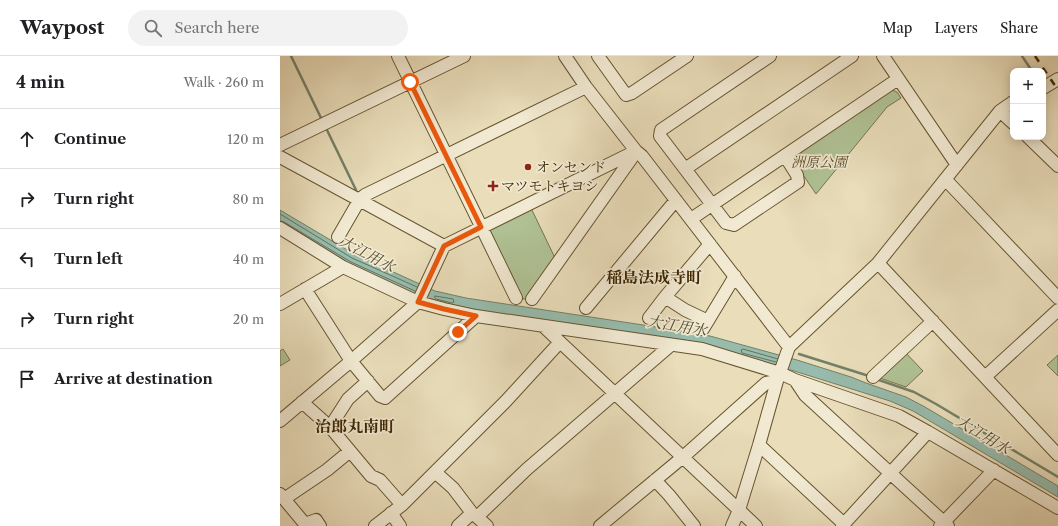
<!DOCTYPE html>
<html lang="en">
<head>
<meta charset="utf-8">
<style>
  body { margin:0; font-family:"Libre Caslon Text","Noto Serif JP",serif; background:#f2f2f2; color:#202124 }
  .controls { position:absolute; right:12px; top:12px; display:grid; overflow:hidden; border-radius:8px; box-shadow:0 2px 10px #0003 }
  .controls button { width:36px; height:36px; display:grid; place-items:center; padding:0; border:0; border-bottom:1px solid #e0e0e0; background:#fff; color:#202124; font:20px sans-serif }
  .stop { position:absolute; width:12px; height:12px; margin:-9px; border:3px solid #ea580c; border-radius:50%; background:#fff }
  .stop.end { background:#ea580c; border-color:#fff; box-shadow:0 1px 4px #0008 }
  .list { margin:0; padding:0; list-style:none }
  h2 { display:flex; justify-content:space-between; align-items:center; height:52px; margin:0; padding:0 16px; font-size:17px }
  h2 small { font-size:13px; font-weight:400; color:#757577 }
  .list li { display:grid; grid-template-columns:26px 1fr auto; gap:12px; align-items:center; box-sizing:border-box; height:60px; padding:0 16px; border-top:1px solid #e0e0e0 }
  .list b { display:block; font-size:15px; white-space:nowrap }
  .list em { font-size:13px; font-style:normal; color:#757577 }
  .icon { flex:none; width:22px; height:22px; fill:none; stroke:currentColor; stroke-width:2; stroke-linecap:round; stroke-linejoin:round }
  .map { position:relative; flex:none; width:778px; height:470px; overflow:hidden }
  header { display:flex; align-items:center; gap:24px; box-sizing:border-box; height:56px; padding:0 20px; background:#fff; border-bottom:1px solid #e0e0e0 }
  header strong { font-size:19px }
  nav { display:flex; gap:22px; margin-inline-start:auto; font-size:14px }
  .search { width:280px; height:36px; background:#f2f2f2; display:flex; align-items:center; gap:10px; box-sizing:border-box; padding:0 14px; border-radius:22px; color:#757577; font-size:15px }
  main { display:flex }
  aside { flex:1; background:#fff }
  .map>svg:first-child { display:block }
  .green { fill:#b0c295; stroke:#76744b }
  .water { fill:#97bcad; stroke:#738068 }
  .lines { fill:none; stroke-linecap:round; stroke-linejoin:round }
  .shore { stroke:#6a7157; stroke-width:1 }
  .stream { stroke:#738068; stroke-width:2.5 }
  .minor-casing { stroke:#67542f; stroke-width:14 }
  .minor { stroke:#f1e9d2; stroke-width:12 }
  .rail { stroke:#3c2601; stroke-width:2.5; stroke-dasharray:7 7; stroke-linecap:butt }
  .route { stroke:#ea580c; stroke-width:5 }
  .poi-dot { fill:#8f2418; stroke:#f1e9d2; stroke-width:1.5 }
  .labels { text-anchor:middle; stroke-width:3.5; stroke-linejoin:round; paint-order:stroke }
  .park-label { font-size:14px; font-style:italic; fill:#594d26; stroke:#f1e9d2 }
  .poi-label { font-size:14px; fill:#3c2601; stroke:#f1e9d2; text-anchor:start }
  .water-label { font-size:15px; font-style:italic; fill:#534c2c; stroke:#f1e9d2 }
  .quarter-label { font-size:16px; font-weight:bold; fill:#3c2601; stroke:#f1e9d2 }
</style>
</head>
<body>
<header>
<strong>Waypost</strong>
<div class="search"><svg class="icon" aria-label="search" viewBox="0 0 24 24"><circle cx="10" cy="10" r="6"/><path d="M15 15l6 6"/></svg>Search here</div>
<nav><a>Map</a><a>Layers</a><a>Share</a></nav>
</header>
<main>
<aside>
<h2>4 min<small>Walk · 260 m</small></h2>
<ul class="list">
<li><svg class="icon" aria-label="ahead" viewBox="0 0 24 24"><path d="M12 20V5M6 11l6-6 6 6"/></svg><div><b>Continue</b></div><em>120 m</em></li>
<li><svg class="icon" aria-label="right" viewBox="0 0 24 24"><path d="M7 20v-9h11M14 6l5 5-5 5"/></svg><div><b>Turn right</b></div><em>80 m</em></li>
<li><svg class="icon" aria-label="left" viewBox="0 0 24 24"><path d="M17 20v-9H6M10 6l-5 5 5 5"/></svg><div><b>Turn left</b></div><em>40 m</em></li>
<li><svg class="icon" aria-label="right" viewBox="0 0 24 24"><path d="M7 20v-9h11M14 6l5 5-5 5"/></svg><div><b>Turn right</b></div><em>20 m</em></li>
<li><svg class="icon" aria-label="arrive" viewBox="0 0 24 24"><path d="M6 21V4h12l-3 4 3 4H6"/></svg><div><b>Arrive at destination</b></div></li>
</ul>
</aside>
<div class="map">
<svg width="778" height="470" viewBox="0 0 778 470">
  <rect width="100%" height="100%" fill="#e9ddba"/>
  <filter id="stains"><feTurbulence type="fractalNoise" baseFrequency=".005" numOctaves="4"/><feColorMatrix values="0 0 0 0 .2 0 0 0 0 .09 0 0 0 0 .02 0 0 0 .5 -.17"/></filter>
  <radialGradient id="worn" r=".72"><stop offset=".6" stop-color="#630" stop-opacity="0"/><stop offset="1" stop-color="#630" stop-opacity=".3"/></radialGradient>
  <!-- green -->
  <path class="green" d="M612,34L617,36L621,42L607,51L536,138L513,104V100Z
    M251,152L276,204L248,243H243L209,174Z
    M3,293L10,304L0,310V295Z
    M624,295L643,315L626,331L597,321Z
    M778,299V320L767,309Z"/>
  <!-- water -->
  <path class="water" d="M0,154L74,198L155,235L186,242L396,274L430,280L517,304L571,321L586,327L626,341L645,351L778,430V441L633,355L610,345L511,314L189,254L144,244L69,210L0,168Z"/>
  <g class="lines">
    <!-- shore -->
    <path class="shore" d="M0,158L72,202L137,231
      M1,165L4,166L71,206L135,235
      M155,240L173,243L174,246L172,247L156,243L155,242Z
      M496,306L462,297L461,294L463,293L498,303"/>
    <!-- stream -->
    <path class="stream" d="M11,0L42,64
      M742,0L752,15
      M46,72L76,134
      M519,298L589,320
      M596,323L634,336L656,348L778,421"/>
    <defs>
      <path id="minor" d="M118,0L236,242
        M285,0L306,31L356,95L362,100L509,291
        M318,0L346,39L352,37L407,0
        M490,0L381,74L380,80L446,167L454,169L518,126L517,119L505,100
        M603,0L677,109
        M763,32L778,23
        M720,55L733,67
        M748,81L778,110
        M0,89L184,0
        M0,101L164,190
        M405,113L572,0
        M665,123L778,242
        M411,163L618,23
        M0,172L63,211L138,246L164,253L196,260L422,293L500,317L515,324L525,339L668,470
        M58,181L80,143L85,139L306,31
        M598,207L778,399
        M25,233L71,305L100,340L105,342L196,260
        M385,241L405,254L428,265
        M252,243L356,96
        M0,248L63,211
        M306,252L396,144
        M369,262L385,241L430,188
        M263,270L476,470
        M423,273L455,220
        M593,321L653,265
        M705,321L778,254
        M515,324L619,360L648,376L778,452
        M22,346L50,371L91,420L100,424L122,449
        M0,365L71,305L138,246L164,190L356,95
        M50,371L68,343L88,325
        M479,389L564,468
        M155,416L173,432L192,457
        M375,424L389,439L414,470
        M0,438L25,468L36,464L40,470
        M4,443L47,414L70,395
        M111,457L120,470
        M197,461L207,470
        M95,470L122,449L226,345L280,286
        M178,470L192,457L197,461L247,413L391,289
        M320,470L403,401L486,327L497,325
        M452,470L459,454L479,389L497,325L509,291L598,207L720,55L733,46
        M562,470L648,376
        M660,470L714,414"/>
    </defs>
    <!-- minor casing -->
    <use href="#minor" class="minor-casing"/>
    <!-- minor -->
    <use href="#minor" class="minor"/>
    <!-- rail -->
    <path class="rail" d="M755,0L778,34"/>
  </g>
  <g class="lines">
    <!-- route -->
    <path class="route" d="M130,26L201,171L164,190L138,246L164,253L196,260L178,276"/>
  </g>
  <!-- markers -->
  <g class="poi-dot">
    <circle cx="248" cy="111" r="4"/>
    <path d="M211 124h4v4h4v4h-4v4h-4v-4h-4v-4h4z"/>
  </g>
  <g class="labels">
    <!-- park labels -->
    <g class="park-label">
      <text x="539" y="111">洲原公園</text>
    </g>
    <!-- poi labels -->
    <g class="poi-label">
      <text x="256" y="116">オンセンド</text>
      <text x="221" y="135">マツモトキヨシ</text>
    </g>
    <!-- water labels -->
    <g class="water-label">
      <text transform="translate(87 198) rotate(28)" y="5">大江用水</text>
      <text transform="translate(397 270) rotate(10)" y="5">大江用水</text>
      <text transform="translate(703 379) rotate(31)" y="5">大江用水</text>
    </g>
    <!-- quarter labels -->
    <g class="quarter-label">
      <text x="374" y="227">稲島法成寺町</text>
      <text x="75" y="376">治郎丸南町</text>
    </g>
  </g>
  <rect width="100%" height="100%" filter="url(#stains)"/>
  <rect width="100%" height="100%" fill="url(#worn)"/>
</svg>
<div class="controls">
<button>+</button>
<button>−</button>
</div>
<div class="stop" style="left:130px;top:26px"></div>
<div class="stop end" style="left:178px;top:276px"></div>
</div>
</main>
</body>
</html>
